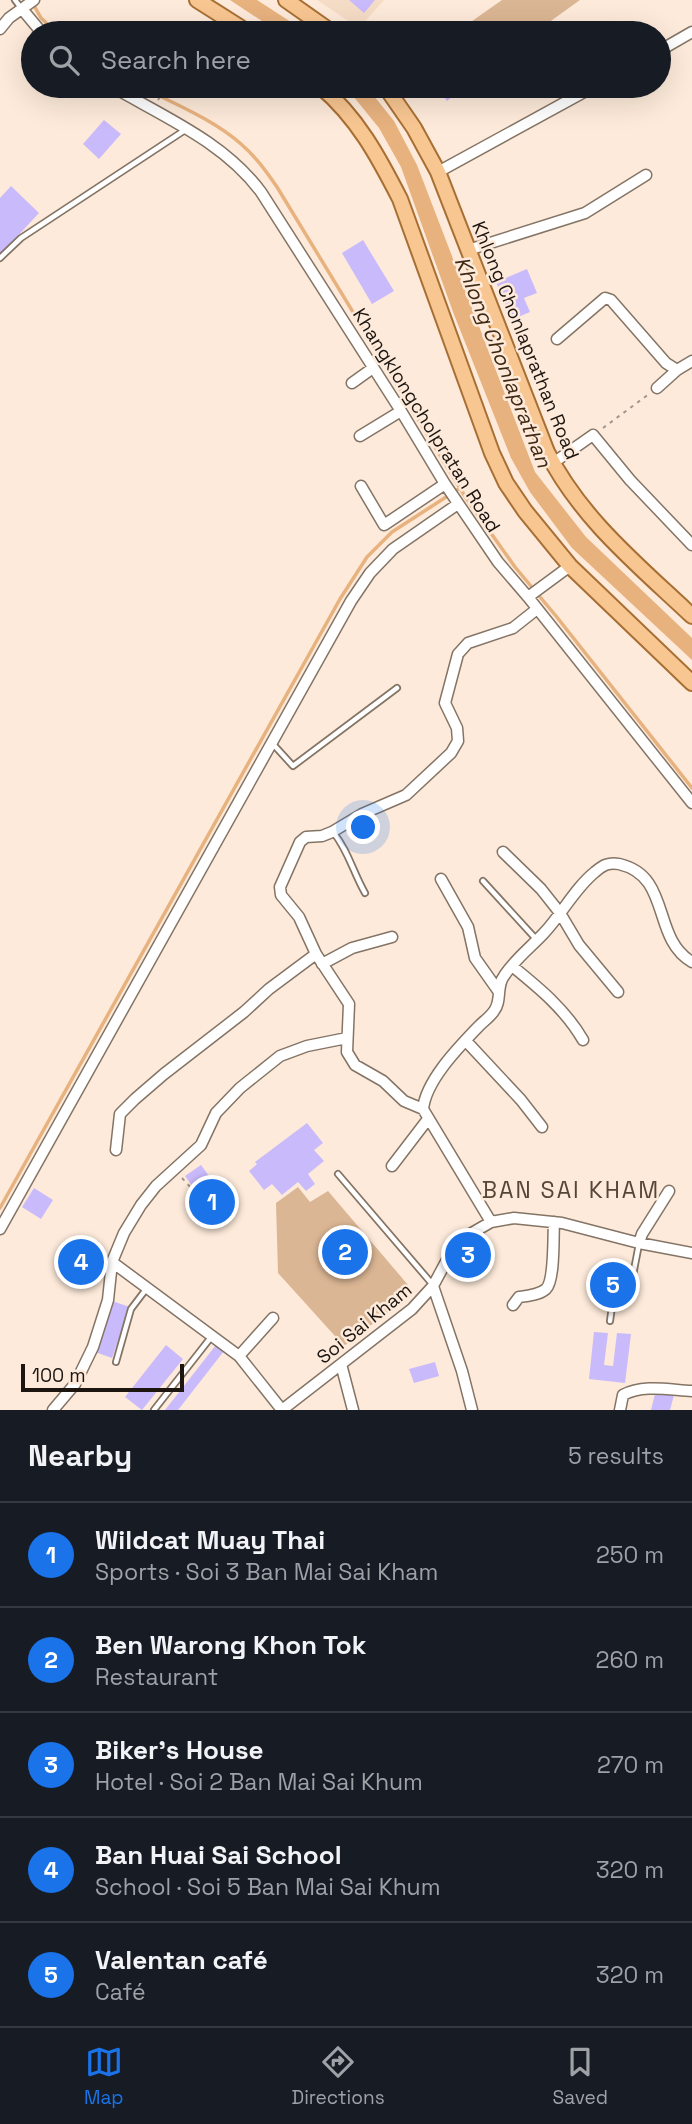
<!DOCTYPE html>
<html lang="en">
<head>
<meta charset="utf-8">
<style>
  body { margin:0; font-family:"Space Grotesk",sans-serif; background:#242831; color:#f1f3f6 }
  .scale { position:absolute; left:21px; bottom:18px; width:163px; box-sizing:border-box; padding-left:7px; border:4px solid #1c1510; border-top:0; font-size:19px; line-height:24px; white-space:nowrap; color:#1c1510; -webkit-text-stroke:5px #fdeada; paint-order:stroke }
  .you { position:absolute; left:364px; top:828px; width:24px; height:24px; margin:-18px; border:5px solid #fff; border-radius:50%; background:#1a73e8; box-shadow:0 0 0 10px #1a73e833 }
  .badge { display:grid; place-items:center; width:46px; height:46px; border-radius:50%; background:#1a73e8; color:#fff; font-size:23px; font-weight:700 }
  .pin { position:absolute; translate:-50% -50%; border:4px solid #fff; box-shadow:0 2px 7px #0006 }
  .list { margin:0; padding:0; list-style:none }
  h2 { display:flex; justify-content:space-between; align-items:center; height:91px; margin:0; padding:0 28px; font-size:30px }
  h2 small { font-size:23px; font-weight:400; color:#9ea1a6 }
  .list li { display:grid; grid-template-columns:46px 1fr auto; gap:21px; align-items:center; box-sizing:border-box; height:105px; padding:0 28px; border-top:2px solid #363941 }
  .list b { display:block; font-size:26px; white-space:nowrap }
  .list p { margin:0; font-size:23px; white-space:nowrap; color:#9ea1a6 }
  .list em { font-size:23px; font-style:normal; color:#9ea1a6 }
  .icon { flex:none; width:38px; height:38px; fill:none; stroke:currentColor; stroke-width:2; stroke-linecap:round; stroke-linejoin:round }
  .map { position:relative; flex:none; width:692px; height:1410px; overflow:hidden }
  .search { position:absolute; background:#171b24; box-shadow:0 7px 28px #0002; left:21px; right:21px; top:21px; height:77px; display:flex; align-items:center; gap:18px; box-sizing:border-box; padding:0 24px; border-radius:38px; color:#9ea1a6; font-size:26px }
  .sheet { height:616px; background:#171b24 }
  nav { display:flex; justify-content:space-around; align-items:center; box-sizing:border-box; height:98px; border-top:2px solid #363941; background:#171b24; font-size:19px; color:#9ea1a6 }
  nav a { display:grid; justify-items:center; gap:4px }
  nav .on { color:#1a73e8 }
  .map>svg:first-child { display:block }
  .built { fill:#f5dcc6 }
  .green { fill:#dbb694 }
  .water { fill:#e8b27f }
  .lines { fill:none; stroke-linecap:round; stroke-linejoin:round }
  .stream { stroke:#e8b27f; stroke-width:3.5 }
  .building { fill:#c9bafb }
  .service-casing { stroke:#847465; stroke-width:8 }
  .minor-casing { stroke:#847465; stroke-width:13 }
  .primary-casing { stroke:#a86f34; stroke-width:18 }
  .path { stroke:#a4958a; stroke-width:2; stroke-dasharray:3.5 5; stroke-linecap:butt }
  .service { stroke:#fff; stroke-width:4.5 }
  .minor { stroke:#fff; stroke-width:10 }
  .primary { stroke:#f8c691; stroke-width:14 }
  .labels { text-anchor:middle; stroke-width:5; stroke-linejoin:round; paint-order:stroke }
  .street-label { font-size:19px; fill:#1c1510; stroke:#fdeada }
  .water-label { font-size:21px; font-style:italic; fill:#3f2912; stroke:#fdeada }
  .quarter-label { font-size:23px; letter-spacing:2px; fill:#554638; stroke:#fdeada }
</style>
</head>
<body>
<div class="map">
<svg width="692" height="1410" viewBox="0 0 692 1410">
  <rect width="100%" height="100%" fill="#fdeada"/>
  <!-- built -->
  <path class="built" d="M317,0H384L359,28Z"/>
  <!-- green -->
  <path class="green" d="M502,0H580L534,33H455Z
    M298,1187L310,1202L328,1191L414,1292L344,1346L278,1273L276,1203Z"/>
  <!-- water -->
  <path class="water" d="M230,0H257L308,33H280Z
    M345,86H366L394,121L417,165L535,472L586,537L692,638V660L572,548L530,492L511,458L453,312L401,167L379,128Z"/>
  <g class="lines">
    <!-- stream -->
    <path class="stream" d="M32,2L41,18L57,33
      M140,86C174,104 213,119 241,144C256,157 266,171 277,187L466,498L515,567L556,616L692,788
      M0,1208L340,599L367,557L392,532L460,488"/>
  </g>
  <!-- building -->
  <path class="building" d="M349,0H375L364,13Z
    M442,86H454L448,90L453,96L447,101L438,89Z
    M104,120L121,134L99,159L83,144Z
    M11,186L39,213L0,255V198Z
    M363,240L394,291L372,304L342,253Z
    M527,269L537,293L524,298L530,312L511,320L496,282Z
    M307,1123L323,1143L314,1150L324,1161L308,1174L315,1184L306,1191L298,1182L282,1195L272,1184L264,1190L249,1171L257,1164L255,1162Z
    M201,1165L214,1183L198,1194L185,1176Z
    M34,1188L53,1200L41,1219L22,1207Z
    M212,1192L223,1201L214,1213L202,1204Z
    M112,1301L130,1307L112,1358L95,1352Z
    M594,1332L608,1333L604,1365L613,1366L617,1333L631,1334L625,1383L589,1379Z
    M166,1345L183,1359L142,1410L125,1397Z
    M216,1345L224,1351L178,1410H165Z
    M435,1362L439,1376L414,1383L409,1369Z
    M656,1390L674,1395L670,1410H651Z"/>
  <g class="lines">
    <defs>
      <path id="service" d="M15,0L21,8
        M0,258L21,238L185,130
        M272,743L293,766L397,688
        M333,832C348,850 353,872 365,893
        M483,881L536,939
        M338,1174L433,1285
        M610,1321L613,1299L628,1301L639,1244
        M116,1362L131,1309L147,1288
        M154,1410L212,1336"/>
      <path id="minor" d="M22,9L42,33
        M0,29L9,18L34,0
        M659,51L692,32
        M111,86C164,117 224,142 261,192L401,411L445,484L498,562L528,597L692,803
        M438,172L595,86
        M468,250L585,213L646,175
        M557,339L605,298L611,300L666,363L677,370L692,361
        M352,383L373,368
        M657,388L677,370
        M360,436L401,411
        M553,463L593,435L630,480L692,545
        M361,486L384,525L445,484
        M528,597L570,566
        M503,852L541,889L560,913L579,945L618,992
        M441,879L468,927L475,958L499,992
        M322,964L352,948L392,937
        M512,966C539,988 565,1009 583,1040
        M466,1041L521,1100L542,1127
        M423,1109L404,1101L383,1081L355,1065L347,1052L349,1004L316,954L299,917L281,895L280,887L300,842L306,837L322,836L332,832L362,814L406,795L451,753L458,741L457,728L445,703L458,654L468,643L513,628L537,609
        M116,1150L120,1114L135,1099L164,1074L244,1012L269,989L316,954
        M392,1166L428,1119
        M491,1222L423,1109C426,1080 459,1047 479,1026C484,1021 490,1017 494,1011C502,1001 496,986 504,976C514,960 531,947 544,933C562,914 575,888 595,872C603,865 609,862 619,864C672,876 651,938 692,962
        M0,1229L351,601L370,573L393,549L458,504
        M639,1243L642,1234L669,1191
        M112,1262L239,1356L282,1410
        M433,1286L462,1371L472,1410
        M513,1305L519,1297C528,1296 539,1295 546,1289C555,1280 553,1236 554,1222
        M239,1356L273,1318
        M341,1364L353,1410
        M53,1410L75,1384L93,1347L108,1300L112,1262L124,1233L141,1205L156,1186L201,1145L216,1113L240,1088L280,1056L307,1046L347,1038
        M282,1410L412,1309L433,1286L448,1258L465,1237L491,1222L514,1218L562,1223L639,1243L692,1253
        M620,1410L623,1395C643,1384 670,1390 692,1391"/>
      <path id="primary" d="M197,0L249,33
        M286,0L333,33
        M320,86C357,117 378,156 400,199L492,453L506,483L525,511L570,566L692,683
        M385,86L414,128L438,172L547,452C581,519 638,565 692,616"/>
    </defs>
    <!-- service casing -->
    <use href="#service" class="service-casing"/>
    <!-- minor casing -->
    <use href="#minor" class="minor-casing"/>
    <!-- primary casing -->
    <use href="#primary" class="primary-casing"/>
    <!-- path -->
    <path class="path" d="M158,100L167,86
      M603,428L649,394
      M182,1178L204,1202"/>
    <!-- service -->
    <use href="#service" class="service"/>
    <!-- minor -->
    <use href="#minor" class="minor"/>
    <!-- primary -->
    <use href="#primary" class="primary"/>
  </g>
  <g class="labels">
    <!-- street labels -->
    <g class="street-label">
      <text transform="translate(526 340) rotate(68)" y="7">Khlong Chonlaprathan Road</text>
      <text transform="translate(427 420) rotate(58)" y="7">Khangklongcholpratan Road</text>
      <text transform="translate(364 1323) rotate(-39)" y="7">Soi Sai Kham</text>
    </g>
    <!-- water labels -->
    <g class="water-label">
      <text transform="translate(503 362) rotate(68)" y="7">Khlong Chonlaprathan</text>
    </g>
    <!-- quarter labels -->
    <g class="quarter-label">
      <text x="571" y="1198">BAN SAI KHAM</text>
    </g>
  </g>
</svg>
<div class="scale">100 m</div>
<div class="you"></div>
<div class="pin badge" style="left:212px;top:1202px">1</div>
<div class="pin badge" style="left:345px;top:1252px">2</div>
<div class="pin badge" style="left:468px;top:1255px">3</div>
<div class="pin badge" style="left:81px;top:1262px">4</div>
<div class="pin badge" style="left:613px;top:1285px">5</div>
<div class="search"><svg class="icon" aria-label="search" viewBox="0 0 24 24"><circle cx="10" cy="10" r="6"/><path d="M15 15l6 6"/></svg>Search here</div>
</div>
<section class="sheet">
<h2>Nearby<small>5 results</small></h2>
<ul class="list">
<li><span class="badge">1</span><div><b>Wildcat Muay Thai</b><p>Sports · Soi 3 Ban Mai Sai Kham</p></div><em>250 m</em></li>
<li><span class="badge">2</span><div><b>Ben Warong Khon Tok</b><p>Restaurant</p></div><em>260 m</em></li>
<li><span class="badge">3</span><div><b>Biker's House</b><p>Hotel · Soi 2 Ban Mai Sai Khum</p></div><em>270 m</em></li>
<li><span class="badge">4</span><div><b>Ban Huai Sai School</b><p>School · Soi 5 Ban Mai Sai Khum</p></div><em>320 m</em></li>
<li><span class="badge">5</span><div><b>Valentan café</b><p>Café</p></div><em>320 m</em></li>
</ul>
</section>
<nav>
<a class="on"><svg class="icon" aria-label="map" viewBox="0 0 24 24"><path d="M3 6l6-2 6 2 6-2v14l-6 2-6-2-6 2zM9 4v14M15 6v14"/></svg>Map</a>
<a><svg class="icon" aria-label="directions" viewBox="0 0 24 24"><path d="M12 3l9 9-9 9-9-9zM9 14v-3h6M13 9l2 2-2 2"/></svg>Directions</a>
<a><svg class="icon" aria-label="saved" viewBox="0 0 24 24"><path d="M7 4h10v16l-5-4-5 4z"/></svg>Saved</a>
</nav>
</body>
</html>
